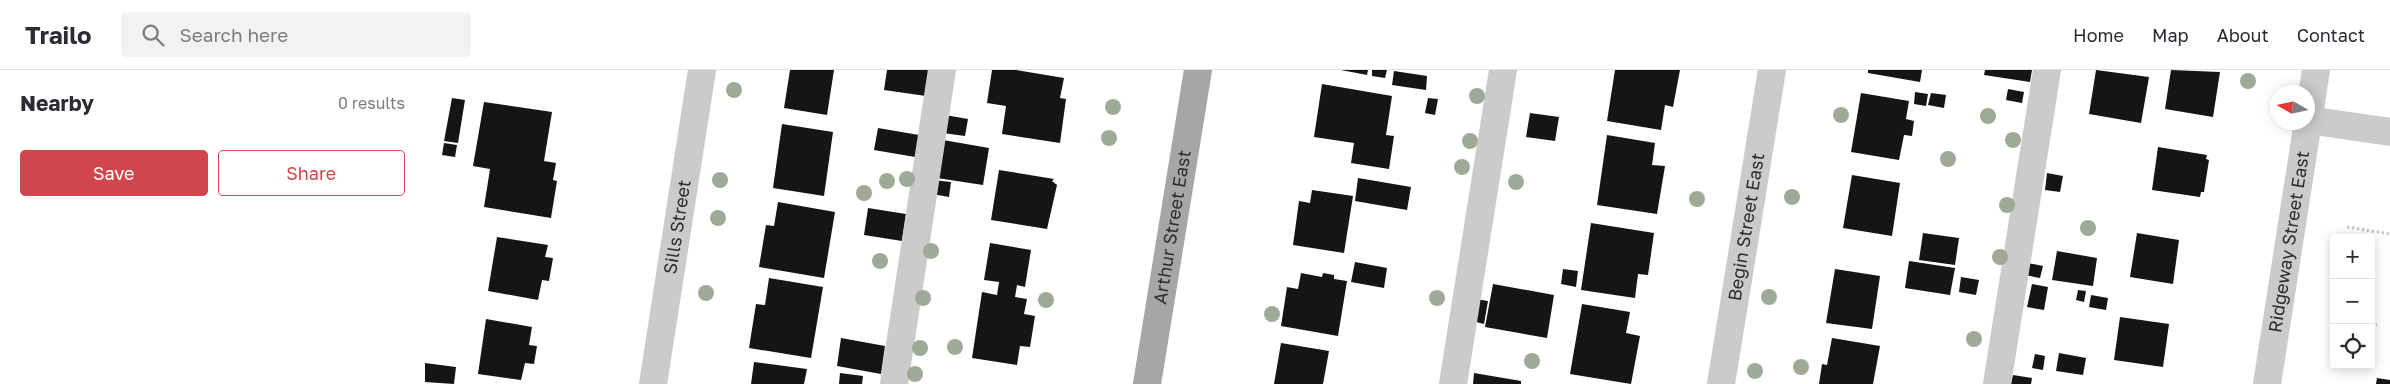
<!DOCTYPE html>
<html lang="en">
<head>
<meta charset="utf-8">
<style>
  body { margin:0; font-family:"Golos Text",sans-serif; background:#f2f2f3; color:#2b2b33 }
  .controls { position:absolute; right:15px; bottom:15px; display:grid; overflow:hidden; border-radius:5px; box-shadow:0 2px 12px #0003 }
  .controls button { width:45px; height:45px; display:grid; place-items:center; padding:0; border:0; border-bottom:1px solid #e1e1e2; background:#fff; color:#2b2b33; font:25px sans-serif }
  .compass { position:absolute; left:1845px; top:15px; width:45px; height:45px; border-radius:50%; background:#fff; box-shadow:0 2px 12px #0003; rotate:279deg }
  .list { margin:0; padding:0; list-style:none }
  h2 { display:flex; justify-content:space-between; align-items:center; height:65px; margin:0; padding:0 20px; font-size:21px }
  h2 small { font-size:16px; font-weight:400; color:#7c7c81 }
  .actions { display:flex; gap:10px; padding:15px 20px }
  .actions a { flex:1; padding:11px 0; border:1px solid #cf464d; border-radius:5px; text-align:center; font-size:18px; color:#cf464d }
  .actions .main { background:#cf464d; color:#fff }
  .icon { flex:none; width:28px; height:28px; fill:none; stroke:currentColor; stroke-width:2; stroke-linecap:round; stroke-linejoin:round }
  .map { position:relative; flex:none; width:1965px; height:314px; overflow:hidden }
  header { display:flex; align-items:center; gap:30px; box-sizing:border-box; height:70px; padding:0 25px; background:#fff; border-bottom:1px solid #e1e1e2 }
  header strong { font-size:24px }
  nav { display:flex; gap:28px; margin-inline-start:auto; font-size:18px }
  .search { width:350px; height:45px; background:#f2f2f3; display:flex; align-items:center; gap:12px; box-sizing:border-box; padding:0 18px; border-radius:5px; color:#7c7c81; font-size:19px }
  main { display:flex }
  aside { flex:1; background:#fff }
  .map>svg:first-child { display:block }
  .building { fill:#151515 }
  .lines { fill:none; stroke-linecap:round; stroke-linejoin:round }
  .path { stroke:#c8c8c8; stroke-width:3; stroke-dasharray:2.5 2.5; stroke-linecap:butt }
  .minor { stroke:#cbcbcb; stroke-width:28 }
  .major { stroke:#a6a6a6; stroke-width:28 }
  .tree { fill:#9faa96 }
  .labels { text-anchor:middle; stroke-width:5; stroke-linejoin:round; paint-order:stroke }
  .street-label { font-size:18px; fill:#2e2e2e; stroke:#fff }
</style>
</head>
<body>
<header>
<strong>Trailo</strong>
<div class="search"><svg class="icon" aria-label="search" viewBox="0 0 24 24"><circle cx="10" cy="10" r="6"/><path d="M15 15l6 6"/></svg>Search here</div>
<nav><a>Home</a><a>Map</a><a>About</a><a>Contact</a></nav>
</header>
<main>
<aside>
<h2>Nearby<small>0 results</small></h2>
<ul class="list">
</ul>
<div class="actions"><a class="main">Save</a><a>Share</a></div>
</aside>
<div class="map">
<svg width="1965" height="314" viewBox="0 0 1965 314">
  <rect width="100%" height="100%" fill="#fff"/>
  <!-- building -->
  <path class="building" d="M365,0H409L402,45L359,38Z
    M462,0H505L501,26L459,20Z
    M567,0H591L639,8L635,28L641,29L635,73L577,64L581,36L562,33Z
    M916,0H943L942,5Z
    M947,0H962L960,8L947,6Z
    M1190,0H1255L1248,37L1240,35L1236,60L1182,51Z
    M1443,0H1497L1495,12L1443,3Z
    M1560,0H1607L1605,12L1559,5Z
    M1671,0L1724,7L1716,53L1664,44Z
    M1746,0L1795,2L1788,47L1740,39Z
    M969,1L1002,6L1001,20L967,15Z
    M897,14L967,26L961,65L969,66L964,99L926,93L929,73L889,67Z
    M1583,19L1599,22L1597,33L1581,30Z
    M1490,22L1503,24L1501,36L1489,34Z
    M1436,23L1484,31L1481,49L1489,51L1487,66L1479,65L1474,90L1426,82Z
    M1506,23L1521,25L1519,38L1503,35Z
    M27,28L40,30L33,73L19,71Z
    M1003,28L1013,29L1010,45L1000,43Z
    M59,32L127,42L119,91L131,93L128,110L132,111L126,148L59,137L65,99L48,96Z
    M1105,43L1134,47L1130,71L1101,67Z
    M520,45L543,49L540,66L518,63Z
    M357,54L408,62L399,126L348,118Z
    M453,58L494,65L490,87L449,80Z
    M1182,65L1230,73L1227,95L1240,96L1232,144L1172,135Z
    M518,70L564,78L558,115L512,108Z
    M19,73L32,75L30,87L17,85Z
    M1733,77L1782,85L1781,89L1784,90L1779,122H1776L1775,127L1727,120Z
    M574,100L629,109L627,111L632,115L622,159L566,150Z
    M1622,103L1638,106L1635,122L1620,120Z
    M1427,105L1475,113L1467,166L1418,158Z
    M933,108L986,117L982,140L930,131Z
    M508,110L526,112L524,127L507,124Z
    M887,120L928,126L919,183L868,175L874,131L885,133Z
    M353,132L410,142L399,208L334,197L341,155L349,156Z
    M443,138L481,144L477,171L439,165Z
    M1166,153L1229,163L1223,205L1213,204L1210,228L1156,220Z
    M1498,163L1534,168L1530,195L1494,190Z
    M1712,163L1754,170L1748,214L1705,207Z
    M72,167L123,175L120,187L128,188L124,211L117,210L113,230L63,221Z
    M565,173L606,180L600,217L592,215L590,227L602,229L599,244L610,246L605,277L595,276L592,295L547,288L557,222L572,225L574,212L559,210Z
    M1632,181L1672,188L1668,216L1627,210Z
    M1484,191L1530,198L1525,225L1480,218Z
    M930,192L962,198L959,218L926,212Z
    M1603,193L1618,196L1615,208L1600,205Z
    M1138,199L1153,201L1151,217L1136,214Z
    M1410,199L1455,206L1447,259L1401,253Z
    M876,203L897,207L898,203L909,205V209L922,211L913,266L856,256L862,217L873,219Z
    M1536,207L1554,210L1551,225L1534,222Z
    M344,208L398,217L386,288L324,278L331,234L340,235Z
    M1068,214L1129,225L1122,268L1060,257Z
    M1607,214L1623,217L1619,240L1602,237Z
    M1653,220L1661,221L1659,232L1651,230Z
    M1666,225L1683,228L1681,240L1664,237Z
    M1051,229L1063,231L1059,254L1047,251Z
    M1157,234L1205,242L1201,263L1215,266L1206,314L1145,304Z
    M1695,247L1744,254L1738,297L1689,290Z
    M61,249L107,257L104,275L112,276L109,294L100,293L96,310L53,304Z
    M416,268L460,276L456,304L412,296Z
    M1407,268L1455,276L1448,314H1394L1397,294L1402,295Z
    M856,273L904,281L898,314H849Z
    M1634,283L1661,288L1658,305L1631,301Z
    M1610,284L1620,286L1618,300L1607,298Z
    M329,292L382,299L379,314H326Z
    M0,293L31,297L29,314L0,312Z
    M415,303L438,306L437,314H414Z
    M1049,303L1096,311V314H1048Z
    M1588,305L1607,308L1606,314H1586Z
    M1952,308L1965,310V314H1951Z"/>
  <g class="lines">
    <!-- path -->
    <path class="path" d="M1922,157L1965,164
      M1907,248H1909
      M1946,254L1952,255"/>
    <!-- minor -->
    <g class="minor">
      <path d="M1883,50L1965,62"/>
      <path id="s1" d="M228,314L277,0"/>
      <path d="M469,314L517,0"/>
      <path d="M1028,314L1078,0"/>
      <path id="s2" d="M1296,314L1347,0"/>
      <path d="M1572,314L1622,0"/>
      <path id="s3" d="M1842,314L1891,0"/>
    </g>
    <!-- major -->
    <path class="major" id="s4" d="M722,314L773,0"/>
  </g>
  <!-- trees -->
  <g class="tree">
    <circle cx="1823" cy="11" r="8"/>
    <circle cx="309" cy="20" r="8"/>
    <circle cx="1052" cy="26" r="8"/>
    <circle cx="688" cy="37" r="8"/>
    <circle cx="1416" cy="45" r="8"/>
    <circle cx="1563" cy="46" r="8"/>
    <circle cx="684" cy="68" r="8"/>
    <circle cx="1588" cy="70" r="8"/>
    <circle cx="1045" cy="71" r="8"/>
    <circle cx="1523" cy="89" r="8"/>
    <circle cx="1037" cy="97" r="8"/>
    <circle cx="482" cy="109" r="8"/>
    <circle cx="295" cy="110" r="8"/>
    <circle cx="462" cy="111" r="8"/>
    <circle cx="1091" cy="112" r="8"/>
    <circle cx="439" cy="123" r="8"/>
    <circle cx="1367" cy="127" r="8"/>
    <circle cx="1272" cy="129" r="8"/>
    <circle cx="1582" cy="135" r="8"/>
    <circle cx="293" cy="148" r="8"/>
    <circle cx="1663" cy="158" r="8"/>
    <circle cx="506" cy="181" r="8"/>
    <circle cx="1575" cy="187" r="8"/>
    <circle cx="455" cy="191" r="8"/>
    <circle cx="281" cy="223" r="8"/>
    <circle cx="1344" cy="227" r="8"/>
    <circle cx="498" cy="228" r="8"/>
    <circle cx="1012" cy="228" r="8"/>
    <circle cx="621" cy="230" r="8"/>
    <circle cx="847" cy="244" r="8"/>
    <circle cx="1549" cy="269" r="8"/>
    <circle cx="530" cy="277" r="8"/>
    <circle cx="495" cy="278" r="8"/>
    <circle cx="1107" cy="291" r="8"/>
    <circle cx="1376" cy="297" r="8"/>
    <circle cx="1330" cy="301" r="8"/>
    <circle cx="490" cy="304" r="8"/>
  </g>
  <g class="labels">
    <!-- street labels -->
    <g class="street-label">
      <text dy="6" stroke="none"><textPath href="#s1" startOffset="159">Sills Street</textPath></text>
      <text dy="6" stroke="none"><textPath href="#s4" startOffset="159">Arthur Street East</textPath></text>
      <text dy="6" stroke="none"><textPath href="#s2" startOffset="159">Begin Street East</textPath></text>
      <text dy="6" stroke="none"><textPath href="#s3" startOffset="144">Ridgeway Street East</textPath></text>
    </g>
  </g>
</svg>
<div class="controls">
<button>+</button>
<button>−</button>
<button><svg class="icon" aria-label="locate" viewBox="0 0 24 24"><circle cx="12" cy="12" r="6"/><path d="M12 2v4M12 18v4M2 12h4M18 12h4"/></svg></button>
</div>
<svg class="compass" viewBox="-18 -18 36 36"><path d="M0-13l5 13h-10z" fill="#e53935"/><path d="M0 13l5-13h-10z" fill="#7c7c81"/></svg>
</div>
</main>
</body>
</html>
